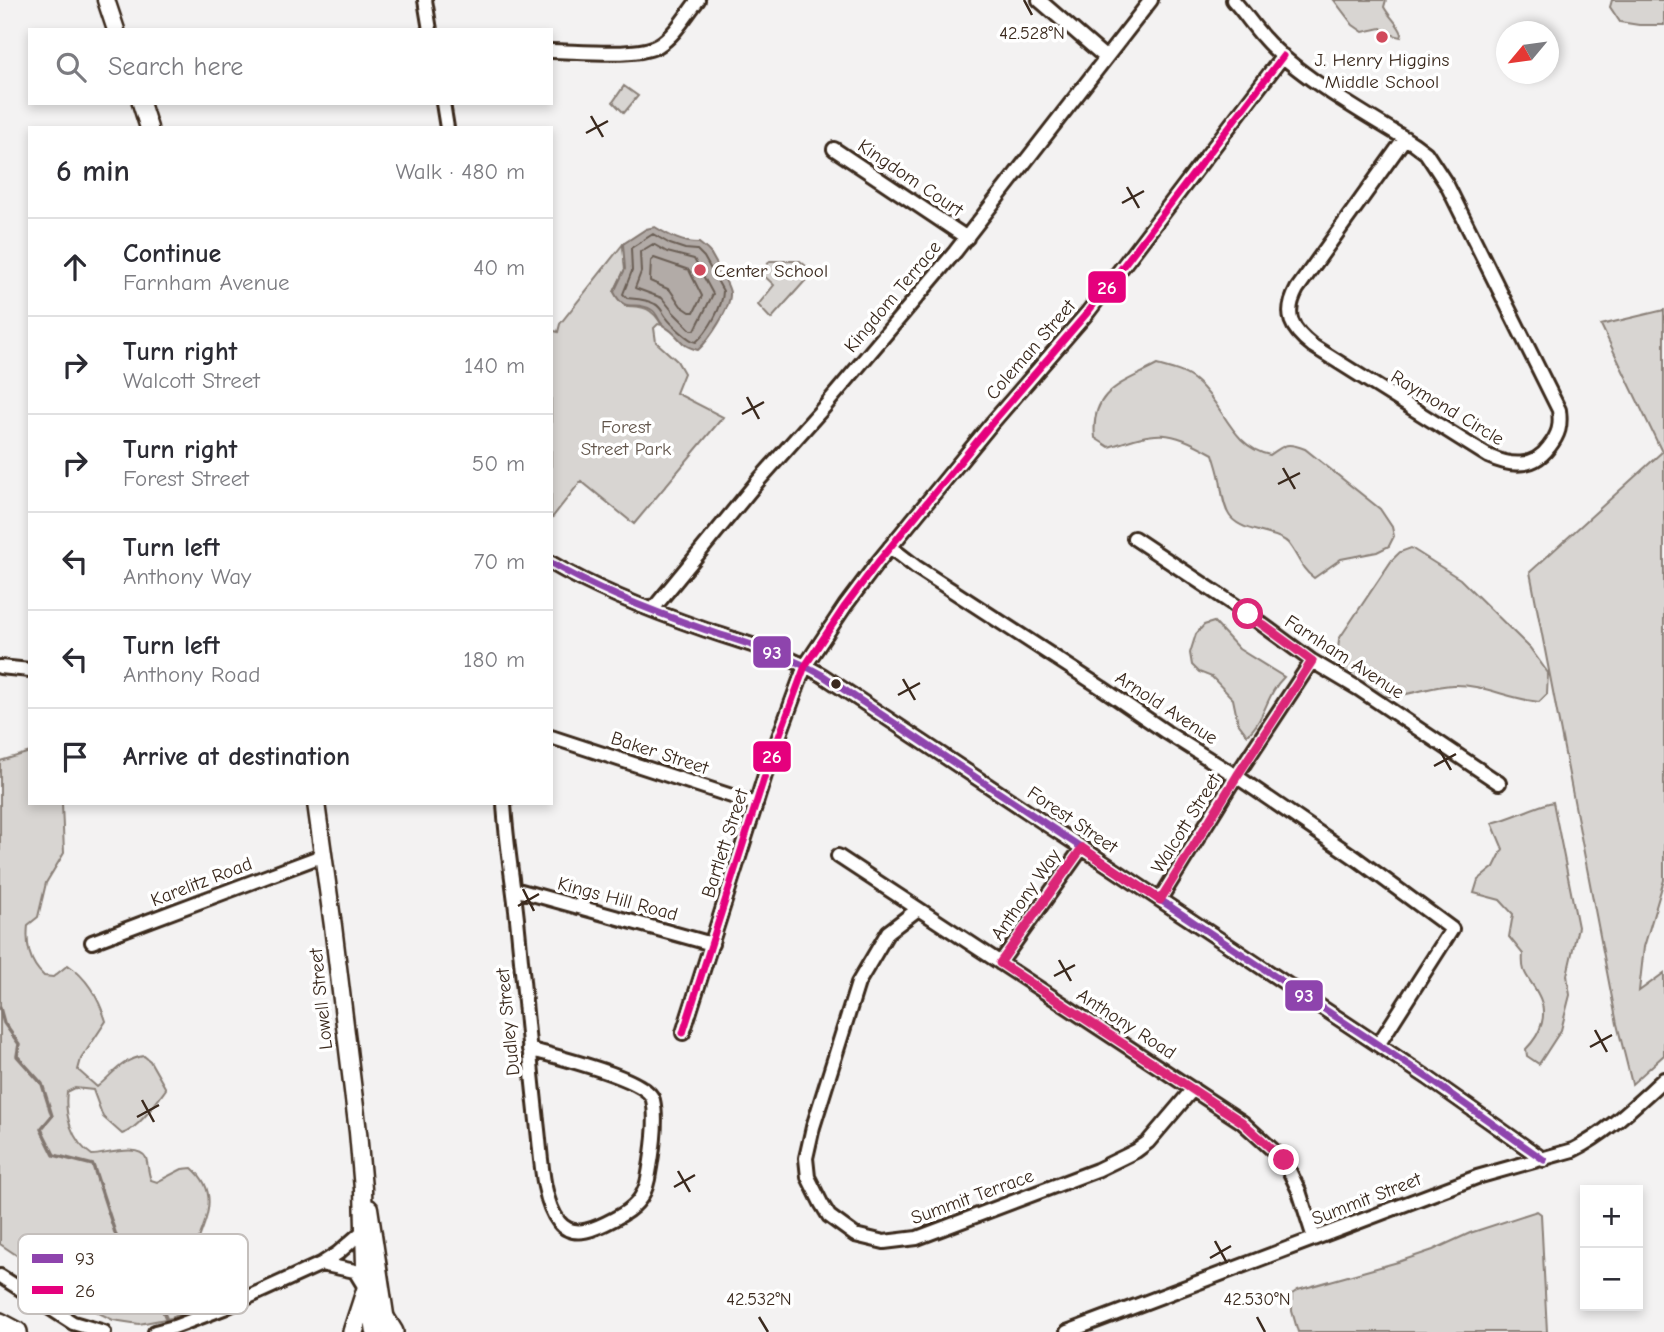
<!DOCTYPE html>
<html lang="en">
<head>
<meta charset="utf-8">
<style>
  body { margin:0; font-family:"Comic Neue",sans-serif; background:#f7f7f7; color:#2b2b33 }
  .controls { position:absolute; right:21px; bottom:21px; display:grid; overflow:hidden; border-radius:0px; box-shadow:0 4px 10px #0003 }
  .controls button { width:63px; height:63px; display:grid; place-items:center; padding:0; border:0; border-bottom:2px solid #e1e1e2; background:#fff; color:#2b2b33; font:35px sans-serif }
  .compass { position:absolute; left:1496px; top:21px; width:63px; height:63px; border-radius:50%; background:#fff; box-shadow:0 4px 10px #0003; rotate:241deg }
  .stop { position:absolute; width:21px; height:21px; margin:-16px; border:5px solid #db2777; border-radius:50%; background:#fff }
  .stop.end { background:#db2777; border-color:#fff; box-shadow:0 2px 7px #0008 }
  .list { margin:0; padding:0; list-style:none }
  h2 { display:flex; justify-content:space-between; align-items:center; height:91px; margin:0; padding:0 28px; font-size:30px }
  h2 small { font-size:23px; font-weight:400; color:#7c7c81 }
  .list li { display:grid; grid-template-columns:46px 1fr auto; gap:21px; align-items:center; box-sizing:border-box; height:98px; padding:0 28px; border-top:2px solid #e1e1e2 }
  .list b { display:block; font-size:26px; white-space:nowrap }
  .list p { margin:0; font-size:23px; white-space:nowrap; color:#7c7c81 }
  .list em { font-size:23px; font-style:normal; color:#7c7c81 }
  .icon { flex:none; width:38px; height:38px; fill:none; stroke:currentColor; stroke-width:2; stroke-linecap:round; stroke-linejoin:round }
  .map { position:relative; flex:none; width:1664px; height:1332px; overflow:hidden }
  .search { position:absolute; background:#fff; box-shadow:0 4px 10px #0003; left:28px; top:28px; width:525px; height:77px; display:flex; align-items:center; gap:18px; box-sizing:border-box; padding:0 24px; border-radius:0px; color:#7c7c81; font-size:26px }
  .panel { position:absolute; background:#fff; box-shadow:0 4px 10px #0003; left:28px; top:126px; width:525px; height:679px; border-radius:0px }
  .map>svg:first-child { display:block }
  .green { fill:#d8d5d2; stroke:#8a8078; stroke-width:2 }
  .water { fill:#b2aba7; stroke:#827770; stroke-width:2 }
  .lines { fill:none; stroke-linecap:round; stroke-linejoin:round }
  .shore { stroke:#6b5e55; stroke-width:2 }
  .stream { stroke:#827770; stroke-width:3.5 }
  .minor-casing { stroke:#3b2a1e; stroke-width:18 }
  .major-casing { stroke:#3b2a1e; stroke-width:21 }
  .highway-casing { stroke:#3b2a1e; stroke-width:24 }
  .minor { stroke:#fff; stroke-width:12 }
  .major { stroke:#fff; stroke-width:16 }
  .highway { stroke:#fff; stroke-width:19 }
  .bus-1-casing { stroke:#fff; stroke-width:12 }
  .bus-2-casing { stroke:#fff; stroke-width:12 }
  .bus-1 { stroke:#8e44ad; stroke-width:7 }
  .bus-2 { stroke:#e5007d; stroke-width:7 }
  .route { stroke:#db2777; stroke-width:9 }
  .ticks { fill:none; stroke:#3b2a1e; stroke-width:2.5 }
  .poi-dot { fill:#d1495b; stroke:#fff; stroke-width:2.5 }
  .bus-dot { fill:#3b2a1e; stroke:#fff; stroke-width:2.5 }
  .labels { text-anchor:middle; stroke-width:7; stroke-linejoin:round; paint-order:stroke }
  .poi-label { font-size:19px; fill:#3b2a1e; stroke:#fff }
  .street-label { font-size:19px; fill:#3b2a1e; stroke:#fff }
  .park-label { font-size:19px; fill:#62554b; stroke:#fff }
  .key { fill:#fff; stroke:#c4bfbc; stroke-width:2 }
  .key-label { font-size:19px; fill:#3b2a1e }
  .ticks-label { font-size:18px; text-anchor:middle; fill:#3b2a1e; stroke:#fff; stroke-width:7; stroke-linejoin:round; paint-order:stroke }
  .line-badge { stroke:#fff; stroke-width:2.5 }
  .badge-label { font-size:19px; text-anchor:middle; font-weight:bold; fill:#fff }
</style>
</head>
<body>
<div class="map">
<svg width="1664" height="1332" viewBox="0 0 1664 1332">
  <rect width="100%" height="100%" fill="#f3f2f2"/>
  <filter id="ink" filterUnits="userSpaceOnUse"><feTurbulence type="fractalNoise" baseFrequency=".0143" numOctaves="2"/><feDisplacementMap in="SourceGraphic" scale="14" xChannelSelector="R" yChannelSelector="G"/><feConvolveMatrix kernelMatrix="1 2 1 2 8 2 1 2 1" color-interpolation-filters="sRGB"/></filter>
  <g filter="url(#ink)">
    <!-- green -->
    <path class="green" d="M1334,0H1386L1384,7C1390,18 1398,23 1402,34L1401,37L1389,34L1381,28L1363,32L1353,25Z
      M1612,0H1664V25H1639L1620,22L1610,7Z
      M624,86L638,96L624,113L613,102Z
      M623,244L625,269L614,292L625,306C644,306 652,308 662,325L658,324L654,328L656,342L677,361L684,373L676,393L723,417L634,524L581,481L551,519V330L558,332L560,324Z
      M770,261H800L813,272L771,319L758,305L774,285L761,273Z
      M1664,310V880L1644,947L1639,991L1664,973V1055L1632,1084L1617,1024L1530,572L1662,452L1601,325Z
      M1157,365C1172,369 1186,372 1197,382C1225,406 1231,447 1270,455C1285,444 1287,442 1305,449L1380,509L1392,527L1394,536L1389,546L1377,552L1341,559L1314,578C1300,568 1298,555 1288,543C1282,536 1267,534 1258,531C1228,524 1225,513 1221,486C1220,475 1216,464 1213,454C1166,428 1158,431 1109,447L1095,438C1090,391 1121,384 1157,365Z
      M1411,548L1460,579L1530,648L1548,673L1547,694L1539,702C1509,699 1482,684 1453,685C1426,686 1398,702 1371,694C1363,692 1354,687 1346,683L1337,662L1339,639L1392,560L1400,552Z
      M1214,622L1239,649L1284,677C1266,694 1265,721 1247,735L1238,723L1233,699L1212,677L1199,672L1192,665L1190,653L1196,634L1204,625Z
      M30,752V803H62L64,853L46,883L38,917L28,925C26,945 29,962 44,976L53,977L68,965C87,978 99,999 106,1021L81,1059L78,1070L97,1087C113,1074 122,1059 144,1056L150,1061L166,1089C155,1104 138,1129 122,1134L103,1117L93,1090L75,1088L67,1092C64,1115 72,1142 92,1155C105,1155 139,1143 146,1158C148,1164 148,1173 151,1180L157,1182L182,1169L192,1168C223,1195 203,1224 193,1255L203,1269L212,1270L216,1276L217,1288L202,1306L171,1318L139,1324L113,1320L60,1294L43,1273L0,1244V761Z
      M1553,802L1578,927L1567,975L1570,995L1561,1030L1539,1064L1527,1056L1526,1049C1541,1034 1549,1014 1538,994C1529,976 1521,976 1523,954L1509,937L1513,914L1500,900L1474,893L1478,880L1494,867L1503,849L1492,823C1513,818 1532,807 1553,802Z
      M1537,1211L1541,1214L1547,1332H1298L1292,1311V1294L1298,1290L1398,1262L1433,1250L1470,1233Z"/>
    <!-- water -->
    <path class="water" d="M655,227C670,236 682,243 699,243C703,246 708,250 711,254C715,261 730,288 730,293C731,308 709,340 698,350C681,346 683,341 671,331C668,328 664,327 662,324C658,320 657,313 652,310C635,299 625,315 614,292L625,269L623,244L646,229Z"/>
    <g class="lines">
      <!-- shore -->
      <path class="shore" d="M653,234L670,244L685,249L697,250L704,257L723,291C723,306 708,332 696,342C689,341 671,324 666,317C662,312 661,307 655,304C646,299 637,299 627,298L623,294L632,271L631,248Z
        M653,244L667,252L694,259L713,294L695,330H691L674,313L662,298L635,288L641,272L640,252Z
        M654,258L689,270L702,296L694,312H690L681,306L670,290L650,281L651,261Z"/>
      <!-- stream -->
      <path class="stream" d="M0,1008L4,1023L19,1044L17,1056L42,1084L52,1116L41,1129L54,1155L93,1165L121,1251L151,1283L166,1318"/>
      <defs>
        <path id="minor" d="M425,0L430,30
          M1039,0L1106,58
          M1233,0C1244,12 1253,26 1264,38C1298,77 1369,116 1414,144L1426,153L1447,185L1559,410C1561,426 1559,434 1549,447C1533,469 1510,466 1488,456L1313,346C1291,329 1283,315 1297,289L1405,138
          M551,51C576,51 640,58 659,45C675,35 686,15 698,0
          M443,103L447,128
          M834,149L967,238
          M1134,538L1248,614L1312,661L1359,689L1499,783
          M890,547L916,567L1102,688L1166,732L1236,776L1357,859L1452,929L1378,1045
          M551,563C599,591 654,612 706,630C745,643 786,654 822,675L1428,1078L1544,1160
          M653,609L758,481L825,406L955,252L1151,0
          M0,667L30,670
          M551,737L756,804
          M504,803C506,842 513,881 517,919C524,989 530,1060 538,1130C541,1155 542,1201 559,1222C574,1241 599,1227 616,1218C633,1209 644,1199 648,1179C652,1157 658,1122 653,1100C648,1078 552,1056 529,1049
          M838,856L1242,1122L1284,1160L1299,1191L1314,1238
          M514,889L712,944
          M1160,899L1236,776L1312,661
          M918,909L888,932L858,983L813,1127L806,1158L808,1177L821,1203L829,1216L855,1235L884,1242L917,1238L1097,1170L1136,1151L1148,1142L1193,1089
          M92,942L324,855
          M1000,963L1082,848
          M683,1033L766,772L805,666L845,606L878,562L992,423L1088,312L1283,56
          M321,1264L355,1271L366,1289
          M0,1276L73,1323L104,1332
          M155,1332L174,1327L224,1308L321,1264L338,1253L362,1232
          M1067,1332L1477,1177L1573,1150C1607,1133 1635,1105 1664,1079"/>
        <path id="major" d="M106,0L116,30
          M141,103L149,128
          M316,803L333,926L358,1132L363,1189L365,1266L375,1332
          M369,1208L387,1328"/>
        <path id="highway" d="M385,1319L393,1332
          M0,1323L17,1332
          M353,1332L367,1289"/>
      </defs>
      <!-- minor casing -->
      <use href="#minor" class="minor-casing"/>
      <!-- major casing -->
      <use href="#major" class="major-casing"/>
      <!-- highway casing -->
      <use href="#highway" class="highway-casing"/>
      <!-- minor -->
      <use href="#minor" class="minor"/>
      <!-- major -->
      <use href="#major" class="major"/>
      <!-- highway -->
      <use href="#highway" class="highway"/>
      <defs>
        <path id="bus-1" d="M551,563C599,591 654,612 706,630C745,643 786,654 822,675L1428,1078L1544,1160"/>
        <path id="bus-2" d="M683,1033L766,772L805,666L845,606L878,562L992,423L1088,312L1283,56"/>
      </defs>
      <!-- bus-1 casing -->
      <use href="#bus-1" class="bus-1-casing"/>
      <!-- bus-2 casing -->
      <use href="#bus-2" class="bus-2-casing"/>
      <!-- bus-1 -->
      <use href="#bus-1" class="bus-1"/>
      <!-- bus-2 -->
      <use href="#bus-2" class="bus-2"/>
    </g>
  </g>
  <g class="lines" filter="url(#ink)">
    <!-- route -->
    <path class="route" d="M1248,614L1312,661L1237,776L1160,900L1082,848L1000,963L1242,1122L1284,1160"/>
  </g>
  <!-- ticks -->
  <path class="ticks" d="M1024,0L1032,15M591,116L603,137M586,133L608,121M1127,187L1139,208M1122,203L1144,191M747,397L759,419M742,414L764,402M1283,468L1295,489M1278,484L1300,473M903,679L915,700M898,695L920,683M1439,749L1451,770M1434,766L1456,754M523,889L534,911M518,906L539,894M1059,960L1071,981M1054,976L1075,965M1595,1030L1607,1052M1590,1047L1612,1035M142,1100L154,1122M137,1117L159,1105M678,1171L690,1192M674,1187L695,1175M1215,1241L1227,1263M1210,1258L1231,1246M759,1317L768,1332M1257,1317L1265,1332"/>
  <!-- markers -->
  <g class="poi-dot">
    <circle cx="1382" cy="37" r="7"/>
    <circle cx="700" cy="270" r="7"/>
  </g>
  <circle class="bus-dot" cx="836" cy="684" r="6"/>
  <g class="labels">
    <!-- poi labels -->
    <g class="poi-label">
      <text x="1382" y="66">J. Henry Higgins<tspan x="1382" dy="22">Middle School</tspan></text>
      <text x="714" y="277" text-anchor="start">Center School</text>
    </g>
    <!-- street labels -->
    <g class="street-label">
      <text transform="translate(911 177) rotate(34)" y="7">Kingdom Court</text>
      <text transform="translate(892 296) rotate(-50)" y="7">Kingdom Terrace</text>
      <text transform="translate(1030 349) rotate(-49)" y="7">Coleman Street</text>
      <text transform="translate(1448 407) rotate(31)" y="7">Raymond Circle</text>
      <text transform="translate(1345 656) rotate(33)" y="7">Farnham Avenue</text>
      <text transform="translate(1167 707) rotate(33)" y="7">Arnold Avenue</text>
      <text transform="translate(660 752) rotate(18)" y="7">Baker Street</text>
      <text transform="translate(1073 819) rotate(34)" y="7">Forest Street</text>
      <text transform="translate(1185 823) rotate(-58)" y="7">Walcott Street</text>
      <text transform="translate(724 843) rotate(-72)" y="7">Bartlett Street</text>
      <text transform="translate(201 881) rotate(-21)" y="7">Karelitz Road</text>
      <text transform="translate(1025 894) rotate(-55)" y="7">Anthony Way</text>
      <text transform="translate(618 898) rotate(15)" y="7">Kings Hill Road</text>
      <text transform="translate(320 999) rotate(-96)" y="7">Lowell Street</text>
      <text transform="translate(507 1022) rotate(-96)" y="7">Dudley Street</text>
      <text transform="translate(1127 1023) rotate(33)" y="7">Anthony Road</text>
      <text transform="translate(972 1196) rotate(-20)" y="7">Summit Terrace</text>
      <text transform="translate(1366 1198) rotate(-21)" y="7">Summit Street</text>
    </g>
    <!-- park labels -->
    <g class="park-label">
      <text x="626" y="433">Forest<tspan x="626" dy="22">Street Park</tspan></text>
    </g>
  </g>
  <!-- legend -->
  <rect x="18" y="1234" width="230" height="80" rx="10" class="key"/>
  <rect x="32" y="1254" width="31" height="9" fill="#8e44ad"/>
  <rect x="32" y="1286" width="31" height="8" fill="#e5007d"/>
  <g class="key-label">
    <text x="75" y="1265">93</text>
    <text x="75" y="1297">26</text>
  </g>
  <g class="ticks-label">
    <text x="1032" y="39">42.528°N</text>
    <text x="759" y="1305">42.532°N</text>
    <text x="1257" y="1305">42.530°N</text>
  </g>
  <g class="line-badge">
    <rect x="1087" y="270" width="40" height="34" rx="7" fill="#e5007d"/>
    <rect x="752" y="635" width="40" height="34" rx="7" fill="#8e44ad"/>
    <rect x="752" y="740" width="40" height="33" rx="7" fill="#e5007d"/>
    <rect x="1284" y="979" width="40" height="33" rx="7" fill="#8e44ad"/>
  </g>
  <g class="badge-label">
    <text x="1107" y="294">26</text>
    <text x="772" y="659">93</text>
    <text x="772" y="763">26</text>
    <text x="1304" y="1002">93</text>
  </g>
</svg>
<div class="controls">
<button>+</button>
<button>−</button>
</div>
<svg class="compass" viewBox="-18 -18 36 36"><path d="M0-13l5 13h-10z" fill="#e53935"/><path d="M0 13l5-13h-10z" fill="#7c7c81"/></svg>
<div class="stop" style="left:1248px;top:614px"></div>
<div class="stop end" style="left:1284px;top:1160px"></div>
<div class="search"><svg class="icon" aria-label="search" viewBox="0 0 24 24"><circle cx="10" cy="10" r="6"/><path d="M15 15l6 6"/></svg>Search here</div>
<section class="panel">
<h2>6 min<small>Walk · 480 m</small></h2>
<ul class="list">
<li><svg class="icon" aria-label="ahead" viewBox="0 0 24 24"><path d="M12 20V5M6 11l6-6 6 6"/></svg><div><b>Continue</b><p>Farnham Avenue</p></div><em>40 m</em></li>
<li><svg class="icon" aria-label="right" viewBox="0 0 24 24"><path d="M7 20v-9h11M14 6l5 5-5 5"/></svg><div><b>Turn right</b><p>Walcott Street</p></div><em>140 m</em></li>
<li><svg class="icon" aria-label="right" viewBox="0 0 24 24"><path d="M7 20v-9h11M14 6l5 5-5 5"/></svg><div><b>Turn right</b><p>Forest Street</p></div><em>50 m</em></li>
<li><svg class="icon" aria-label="left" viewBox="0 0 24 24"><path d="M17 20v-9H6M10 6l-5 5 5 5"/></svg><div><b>Turn left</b><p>Anthony Way</p></div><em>70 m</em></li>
<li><svg class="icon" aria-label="left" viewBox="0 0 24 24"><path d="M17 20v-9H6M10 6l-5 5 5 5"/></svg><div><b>Turn left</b><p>Anthony Road</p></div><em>180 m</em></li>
<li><svg class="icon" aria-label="arrive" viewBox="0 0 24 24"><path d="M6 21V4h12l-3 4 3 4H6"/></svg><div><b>Arrive at destination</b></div></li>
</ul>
</section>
</div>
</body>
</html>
